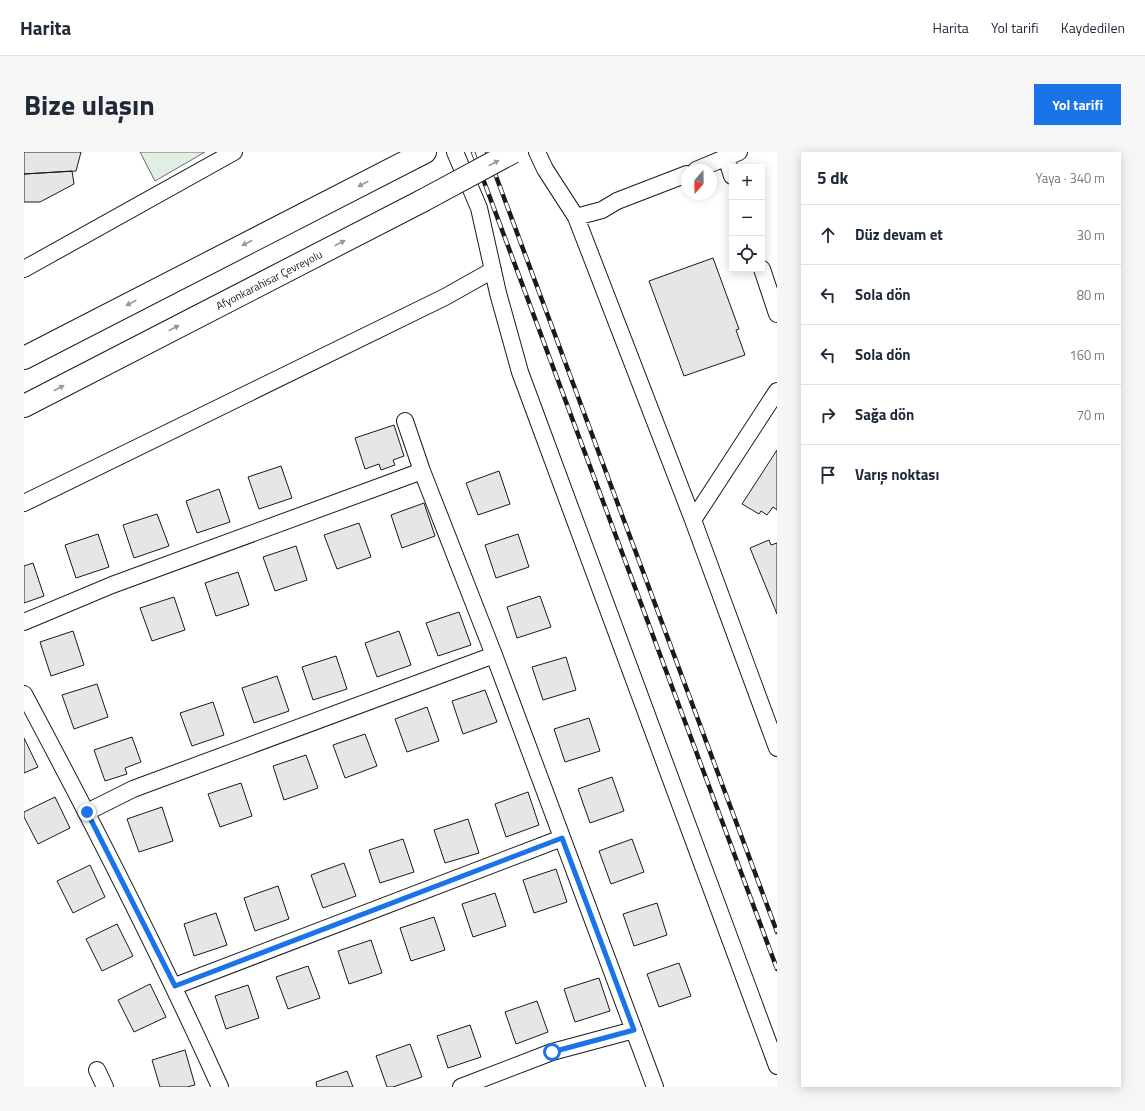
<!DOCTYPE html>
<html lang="tr">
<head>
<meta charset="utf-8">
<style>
  body { margin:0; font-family:"Titillium Web",sans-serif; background:#f6f6f7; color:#1f2937 }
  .controls { position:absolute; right:12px; top:12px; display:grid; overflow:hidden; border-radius:0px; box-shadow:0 2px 10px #0003 }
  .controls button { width:36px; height:36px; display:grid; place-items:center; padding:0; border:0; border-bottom:1px solid #e0e1e3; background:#fff; color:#1f2937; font:20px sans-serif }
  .compass { position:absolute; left:657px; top:12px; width:36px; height:36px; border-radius:50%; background:#fff; box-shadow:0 2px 10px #0003; rotate:200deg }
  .stop { position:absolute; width:12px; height:12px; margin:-9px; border:3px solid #1a73e8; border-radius:50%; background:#fff }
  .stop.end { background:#1a73e8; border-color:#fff; box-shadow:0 1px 4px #0008 }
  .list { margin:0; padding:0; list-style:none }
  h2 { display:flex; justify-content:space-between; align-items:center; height:52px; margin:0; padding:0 16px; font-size:17px }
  h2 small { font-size:13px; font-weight:400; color:#747a83 }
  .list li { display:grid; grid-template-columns:26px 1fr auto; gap:12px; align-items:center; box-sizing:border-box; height:60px; padding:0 16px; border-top:1px solid #e0e1e3 }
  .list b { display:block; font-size:15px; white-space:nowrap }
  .list em { font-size:13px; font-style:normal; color:#747a83 }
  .icon { flex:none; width:22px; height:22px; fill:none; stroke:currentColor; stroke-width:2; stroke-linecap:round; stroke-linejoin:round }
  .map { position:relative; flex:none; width:753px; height:935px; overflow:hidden; border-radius:0px }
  header { display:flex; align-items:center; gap:24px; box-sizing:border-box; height:56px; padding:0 20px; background:#fff; border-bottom:1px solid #e0e1e3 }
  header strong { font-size:19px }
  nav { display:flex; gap:22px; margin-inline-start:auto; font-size:14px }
  .intro { display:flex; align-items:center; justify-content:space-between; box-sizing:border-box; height:96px; padding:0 24px }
  h1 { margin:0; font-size:28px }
  .button { padding:10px 18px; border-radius:0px; background:#1a73e8; color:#fff; font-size:14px; font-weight:700 }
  main { display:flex; gap:24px; padding:0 24px }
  aside { flex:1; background:#fff; border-radius:0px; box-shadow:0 2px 10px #0003 }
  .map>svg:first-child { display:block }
  .green { fill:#e0efe3; stroke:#6a6a6a }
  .building { fill:#e6e6e6; stroke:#1a1a1a }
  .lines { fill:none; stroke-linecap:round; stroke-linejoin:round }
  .minor-casing { stroke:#1a1a1a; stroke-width:18 }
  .trunk-casing { stroke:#1a1a1a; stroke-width:24 }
  .minor { stroke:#fff; stroke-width:16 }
  .trunk { stroke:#fff; stroke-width:22 }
  .rail-casing { stroke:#1a1a1a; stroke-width:4.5 }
  .rail { stroke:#fff; stroke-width:3; stroke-dasharray:9; stroke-linecap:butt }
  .trunk-bridge-casing { stroke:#1a1a1a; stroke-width:24; stroke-linecap:butt }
  .trunk-bridge { stroke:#fff; stroke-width:22 }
  .oneway { fill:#989898 }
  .route { stroke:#1a73e8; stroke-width:5 }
  .labels { text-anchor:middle; stroke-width:3; stroke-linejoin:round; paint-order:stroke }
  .street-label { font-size:11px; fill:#1a1a1a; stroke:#fff }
</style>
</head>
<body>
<header>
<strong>Harita</strong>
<nav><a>Harita</a><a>Yol tarifi</a><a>Kaydedilen</a></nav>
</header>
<div class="intro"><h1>Bize ulaşın</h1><a class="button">Yol tarifi</a></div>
<main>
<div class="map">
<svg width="753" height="935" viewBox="0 0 753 935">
  <rect width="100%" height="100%" fill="#fff"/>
  <!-- green -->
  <path class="green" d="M116,0H181L131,29Z"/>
  <!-- building -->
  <path class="building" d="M0,0H57L52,19L0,22Z
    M48,19L50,32L16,50H0V22Z
    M689,106L715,177L712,178L721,203L660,224L625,129Z
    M370,273L380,304L369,308L371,313L357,318L355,312L341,317L331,286Z
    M753,298V358L749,355L743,363L737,359L735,362L718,352Z
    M257,314L268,346L235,357L224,325Z
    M475,319L486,352L454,363L442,331Z
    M195,337L206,370L173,381L162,349Z
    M400,351L411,384L378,396L367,363Z
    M133,362L145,394L110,406L99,373Z
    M335,371L347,405L313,417L300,383Z
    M74,382L85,415L52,426L41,393Z
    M494,382L505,415L472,426L461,393Z
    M745,388L747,393L753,391V462L726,396Z
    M272,394L283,428L251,439L239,405Z
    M9,411L20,444L0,451V414Z
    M214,420L225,453L192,464L181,431Z
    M516,444L527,475L493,486L483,455Z
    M150,445L161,478L128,489L116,456Z
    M435,460L447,493L414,504L402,471Z
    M49,479L60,513L27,524L16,490Z
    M375,479L387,513L353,525L341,491Z
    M312,504L323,537L289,548L278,515Z
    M542,505L552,538L519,548L508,515Z
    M253,524L265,559L230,571L218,536Z
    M73,532L84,565L50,577L38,543Z
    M461,538L473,570L439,582L428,549Z
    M189,550L200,583L168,594L156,561Z
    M403,555L415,589L383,600L371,567Z
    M565,566L576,599L541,610L530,577Z
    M341,582L353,614L321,626L309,593Z
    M108,585L117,610L101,616L103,622L81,629L70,598Z
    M0,586L14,615L0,621Z
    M282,603L294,636L260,648L249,614Z
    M588,625L600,659L566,671L554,637Z
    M217,631L228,664L196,675L184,642Z
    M504,640L515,673L482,685L471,652Z
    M31,645L46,676L14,692L0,665V660Z
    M138,655L149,689L115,700L103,667Z
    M444,667L455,701L421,711L410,678Z
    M379,687L390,720L356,731L345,698Z
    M608,687L620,720L587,732L575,699Z
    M320,711L332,744L299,756L287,723Z
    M66,713L81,745L49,761L33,729Z
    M532,717L543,750L510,761L499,728Z
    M254,734L265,767L231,779L220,746Z
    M471,741L482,774L449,785L438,752Z
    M633,751L643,783L610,794L599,762Z
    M192,761L203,793L170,804L160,772Z
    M410,765L421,798L387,809L376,776Z
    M93,772L109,804L78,819L62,787Z
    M347,788L358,821L325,832L314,799Z
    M655,811L667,844L635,855L623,822Z
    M284,814L296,846L264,857L252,825Z
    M575,826L586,859L551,870L540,837Z
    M126,832L142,865L110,880L94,848Z
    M224,833L235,866L202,877L191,844Z
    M513,849L524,880L492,892L481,860Z
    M446,873L457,905L424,916L413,884Z
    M386,892L398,925L369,935H363L352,904Z
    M161,898L171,933L163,935H136L128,908Z
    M323,919L329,935H293L292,930Z"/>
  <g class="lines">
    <defs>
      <path id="minor" d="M431,0L455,56L474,141L496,220L753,914
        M513,0L521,17L552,65
        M702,5L708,24
        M672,18L715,0
        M663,22L593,49L578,58L552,65L669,368L753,596
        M0,117L210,0
        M738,117L753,162
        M381,269L398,319L470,503L631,935
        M0,351L421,145L469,118
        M669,368L753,239
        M0,470L88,433L398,319
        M0,542C69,671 136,802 196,935
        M63,660L109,637L470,503
        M151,834L538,686
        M73,918L81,935
        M437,935L528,900L610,878"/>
      <path id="trunk" d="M0,206L401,0
        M0,254L398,49"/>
    </defs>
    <!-- minor casing -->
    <use href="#minor" class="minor-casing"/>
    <!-- trunk casing -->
    <use href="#trunk" class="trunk-casing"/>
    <!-- minor -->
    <use href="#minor" class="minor"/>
    <!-- trunk -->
    <use href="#trunk" class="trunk"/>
    <defs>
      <path id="rail" d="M449,0L753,817
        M463,0L753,780"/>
    </defs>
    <!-- rail casing -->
    <use href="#rail" class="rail-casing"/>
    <!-- rail -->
    <use href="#rail" class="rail"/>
    <defs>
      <path id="trunk-bridge" d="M398,49L489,0"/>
    </defs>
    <!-- trunk-bridge casing -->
    <use href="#trunk-bridge" class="trunk-bridge-casing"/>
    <!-- trunk-bridge -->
    <use href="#trunk-bridge" class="trunk-bridge"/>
  </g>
  <!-- one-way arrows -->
  <defs><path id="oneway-solid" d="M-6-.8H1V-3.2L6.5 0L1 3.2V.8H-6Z"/></defs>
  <g class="oneway">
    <use href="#oneway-solid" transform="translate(470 11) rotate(-28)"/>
    <use href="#oneway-solid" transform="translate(339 32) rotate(153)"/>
    <use href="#oneway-solid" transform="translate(223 91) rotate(153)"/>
    <use href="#oneway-solid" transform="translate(316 91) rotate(-27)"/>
    <use href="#oneway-solid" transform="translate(107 151) rotate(153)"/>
    <use href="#oneway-solid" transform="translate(150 176) rotate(-27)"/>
    <use href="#oneway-solid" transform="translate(35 236) rotate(-27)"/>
  </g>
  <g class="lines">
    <!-- route -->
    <path class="route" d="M63,660L151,834L538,686L610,878L528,900"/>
  </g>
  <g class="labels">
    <!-- street labels -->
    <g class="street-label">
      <text transform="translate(245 128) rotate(-27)" y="4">Afyonkarahisar Çevreyolu</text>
    </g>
  </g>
</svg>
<div class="controls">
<button>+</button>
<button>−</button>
<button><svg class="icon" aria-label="locate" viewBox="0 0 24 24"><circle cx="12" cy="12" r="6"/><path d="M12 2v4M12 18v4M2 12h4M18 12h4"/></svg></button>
</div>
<svg class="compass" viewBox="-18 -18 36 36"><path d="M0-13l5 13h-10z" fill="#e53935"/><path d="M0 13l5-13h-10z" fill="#747a83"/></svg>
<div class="stop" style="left:528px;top:900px"></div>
<div class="stop end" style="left:63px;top:660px"></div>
</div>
<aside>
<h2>5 dk<small>Yaya · 340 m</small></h2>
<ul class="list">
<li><svg class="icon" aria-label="ahead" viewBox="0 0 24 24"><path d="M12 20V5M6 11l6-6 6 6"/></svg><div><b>Düz devam et</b></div><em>30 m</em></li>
<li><svg class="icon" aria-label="left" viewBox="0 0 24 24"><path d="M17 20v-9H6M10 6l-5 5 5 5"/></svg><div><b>Sola dön</b></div><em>80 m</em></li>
<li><svg class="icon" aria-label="left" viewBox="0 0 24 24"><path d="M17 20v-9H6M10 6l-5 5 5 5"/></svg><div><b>Sola dön</b></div><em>160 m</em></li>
<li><svg class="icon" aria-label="right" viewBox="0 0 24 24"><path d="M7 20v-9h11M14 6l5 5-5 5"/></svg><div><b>Sağa dön</b></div><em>70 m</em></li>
<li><svg class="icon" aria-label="arrive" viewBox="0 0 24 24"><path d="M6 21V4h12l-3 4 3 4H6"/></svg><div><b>Varış noktası</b></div></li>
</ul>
</aside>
</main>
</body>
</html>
